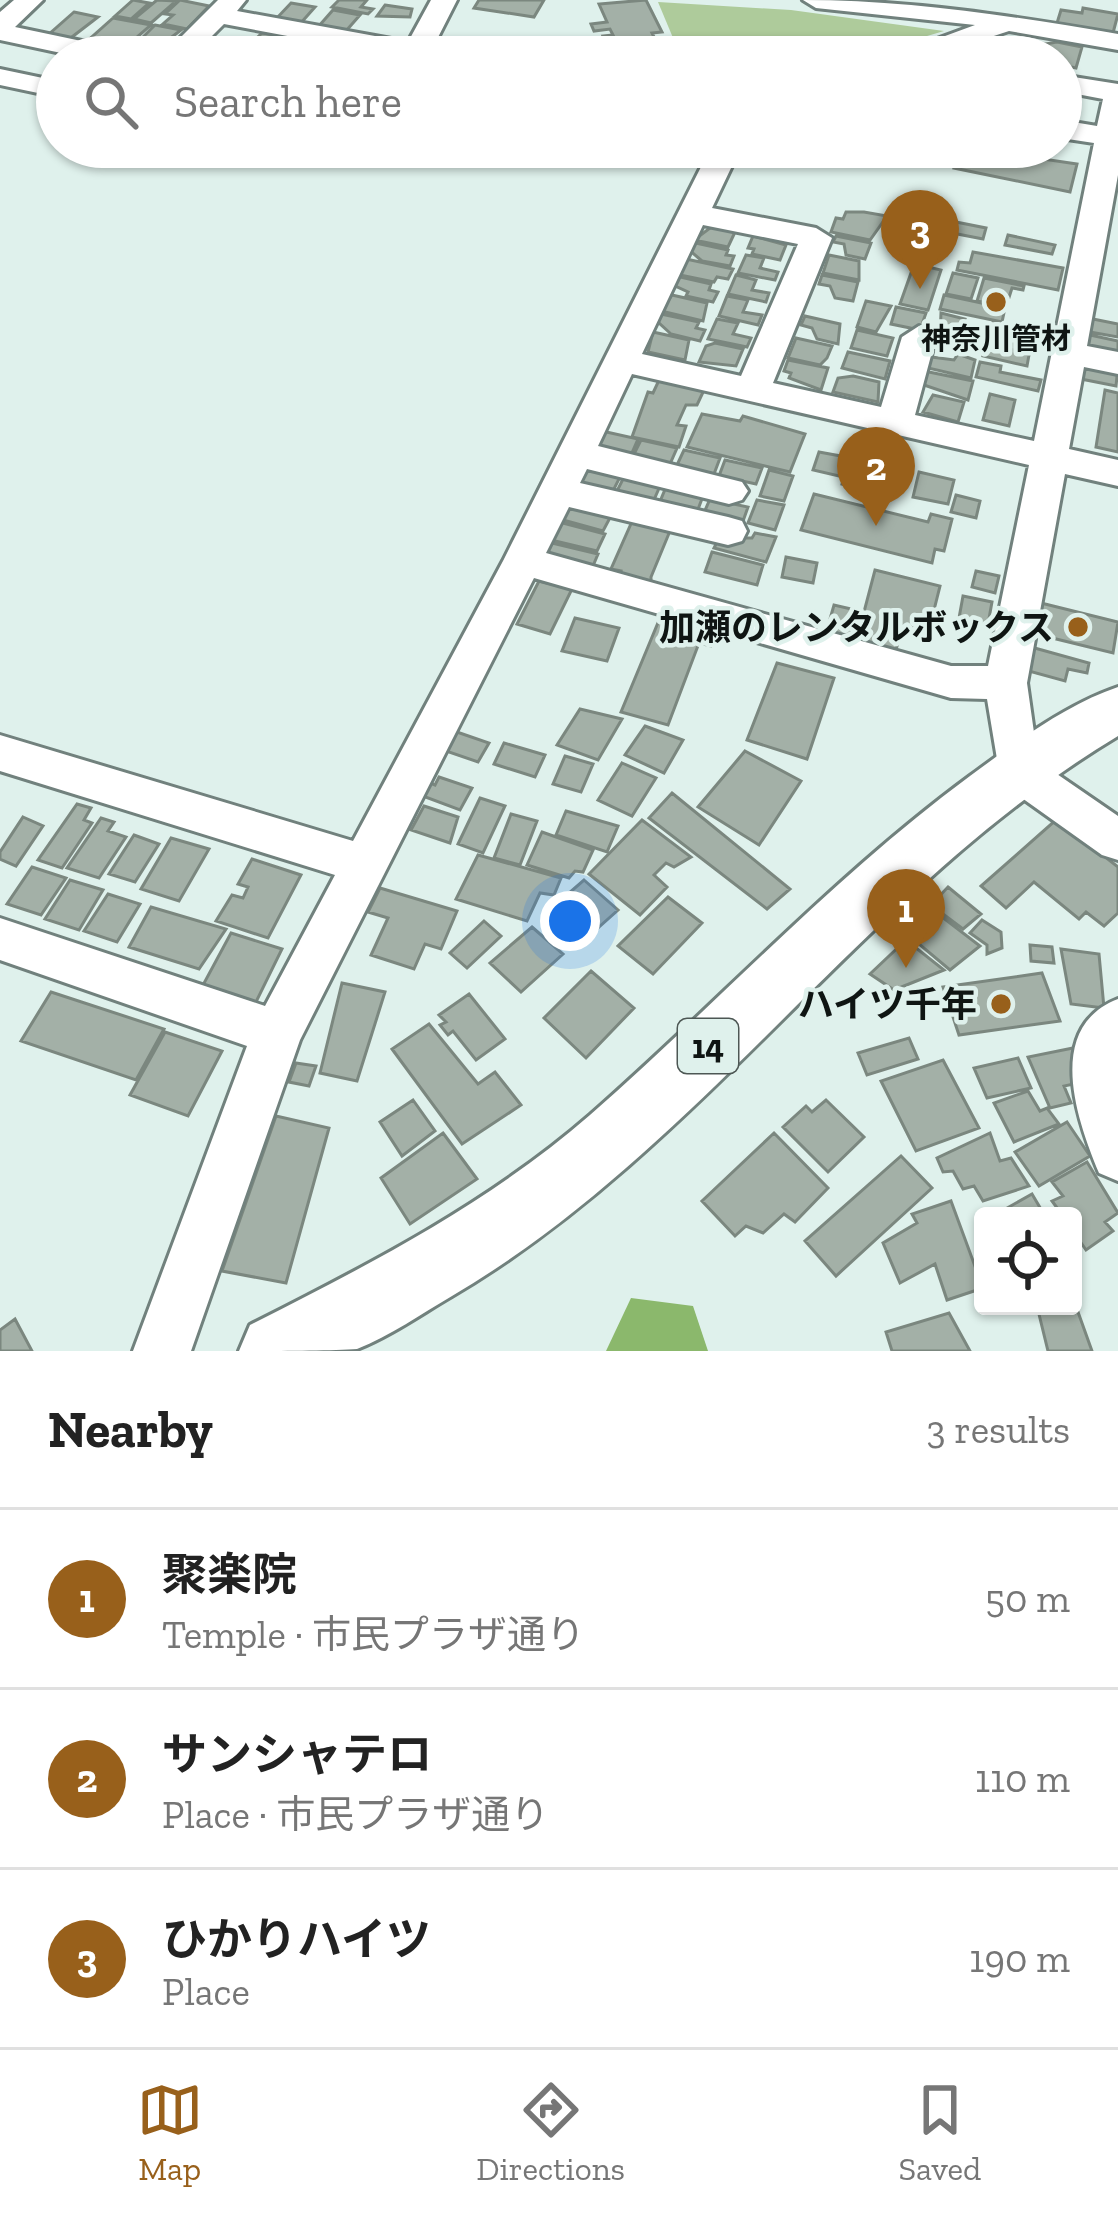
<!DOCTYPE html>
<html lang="en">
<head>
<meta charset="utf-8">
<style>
  body { margin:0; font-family:"Zilla Slab","Noto Sans JP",serif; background:#f2f2f2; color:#222 }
  .controls { position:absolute; right:36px; bottom:36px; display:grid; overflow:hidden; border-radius:12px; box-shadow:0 3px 9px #0004 }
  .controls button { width:108px; height:108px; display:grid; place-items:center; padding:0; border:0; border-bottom:3px solid #e0e0e0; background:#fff; color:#222; font:60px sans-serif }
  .you { position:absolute; left:570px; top:921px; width:42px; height:42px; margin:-30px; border:9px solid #fff; border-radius:50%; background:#1a73e8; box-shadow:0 0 0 18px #1a73e833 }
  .badge { display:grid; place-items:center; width:78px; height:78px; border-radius:50%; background:#98601b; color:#fff; font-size:39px; font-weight:700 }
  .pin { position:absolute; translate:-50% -99px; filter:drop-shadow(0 3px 6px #0008) }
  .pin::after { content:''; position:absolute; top:63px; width:42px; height:36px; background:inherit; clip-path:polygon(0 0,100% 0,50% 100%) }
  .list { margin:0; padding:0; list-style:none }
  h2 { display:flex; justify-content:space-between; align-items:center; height:156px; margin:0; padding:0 48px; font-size:51px }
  h2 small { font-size:39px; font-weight:400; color:#767676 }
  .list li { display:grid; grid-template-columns:78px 1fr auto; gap:36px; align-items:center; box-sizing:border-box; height:180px; padding:0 48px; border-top:3px solid #e0e0e0 }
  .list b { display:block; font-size:45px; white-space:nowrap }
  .list p { margin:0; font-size:39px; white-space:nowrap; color:#767676 }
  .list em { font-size:39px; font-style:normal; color:#767676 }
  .icon { flex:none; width:66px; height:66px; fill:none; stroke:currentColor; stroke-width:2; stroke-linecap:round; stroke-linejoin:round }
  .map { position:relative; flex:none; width:1118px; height:1351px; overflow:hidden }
  .search { position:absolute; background:#fff; box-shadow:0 3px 9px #0004; left:36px; right:36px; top:36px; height:132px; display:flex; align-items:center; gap:30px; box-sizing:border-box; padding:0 42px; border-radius:66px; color:#767676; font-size:45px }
  .sheet { height:696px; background:#fff }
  nav { display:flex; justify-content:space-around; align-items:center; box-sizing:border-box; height:168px; border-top:3px solid #e0e0e0; background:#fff; font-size:33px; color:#767676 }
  nav a { display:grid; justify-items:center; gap:6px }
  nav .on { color:#98601b }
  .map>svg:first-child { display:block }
  .green { fill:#aecb9b }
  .forest { fill:#8bb86c }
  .building { fill:#a3b0a7; stroke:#7b877f; stroke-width:3 }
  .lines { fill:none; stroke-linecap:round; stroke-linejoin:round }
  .minor-casing { stroke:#71817d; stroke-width:6 }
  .major-casing { stroke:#71817d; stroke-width:6 }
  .minor { fill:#fff; fill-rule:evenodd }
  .major { fill:#fff; fill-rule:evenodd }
  .poi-dot { fill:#98601b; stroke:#dff1ec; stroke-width:4.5 }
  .labels { text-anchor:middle; stroke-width:9; stroke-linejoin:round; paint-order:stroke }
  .far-poi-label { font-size:30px; font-weight:bold; fill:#0f1513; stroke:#dff1ec }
  .shield { fill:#dff1ec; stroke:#4d5754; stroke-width:3 }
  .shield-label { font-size:33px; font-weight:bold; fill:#0f1513 }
  .poi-label { font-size:36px; font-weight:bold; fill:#0f1513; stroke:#dff1ec; text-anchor:end }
</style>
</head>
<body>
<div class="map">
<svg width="1118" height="1351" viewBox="0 0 1118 1351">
  <rect width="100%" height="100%" fill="#dff1ec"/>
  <!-- green -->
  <path class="green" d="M658,2L791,10L944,31L856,57H681Z"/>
  <!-- forest -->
  <path class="forest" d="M631,1298L693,1306L708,1351H606Z"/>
  <!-- building -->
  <path class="building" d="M133,0L149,3L131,19L115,16Z
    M157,0L176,1L151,23L134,19Z
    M180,0L209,6L187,29L163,24L173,15L165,14Z
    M339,0H367L361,7L373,9L368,14L332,7Z
    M479,0H544L534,17L474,8Z
    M646,0L662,32L652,33L664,57H590L587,49L608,47L603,36L613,35L610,29L594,31L591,24L607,22L599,4Z
    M291,3L315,7L299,25L275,20Z
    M385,5L412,9L410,17L377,16Z
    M1083,8L1118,14L1113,33L1057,23L1061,10L1082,13Z
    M333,10L360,15L345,32L318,27Z
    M74,12L98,17L68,40L48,35Z
    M113,18L151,25L127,46L106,40L98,47L84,44Z
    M155,25L181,30L147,56L127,53Z
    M262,33L282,36L265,52L246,48Z
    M286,36L302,37L296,48L287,56L270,53Z
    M311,39L339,44L329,57H295Z
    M1057,42L1082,47L1076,68L1061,65V57H1031L1033,51L1042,52L1045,44Z
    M392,147H456L449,158Z
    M739,147H824L818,163Z
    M847,147H885L912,152L907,164L845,152Z
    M961,147L1077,164L1070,192L954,168Z
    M903,206L929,211L924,227L898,222Z
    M846,212H864L887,216L870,240L831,232L836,218L843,219Z
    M941,219L986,228L983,239L937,230Z
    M714,225L736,230L728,247L694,240Z
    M1008,235L1055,245L1052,254L1005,245Z
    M753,236L786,245L780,260L752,254L754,249L748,248Z
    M836,236L871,243L865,259L846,255L844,244L833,242Z
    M691,242L728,250L726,255L734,256L730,266L702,261L688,249Z
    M973,252L1063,268L1058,290L957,270L959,262L970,263Z
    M746,255L764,258L760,268L778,272L775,280L738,273Z
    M829,255L859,261V280L823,273Z
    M686,259L733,269L728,279L717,277L714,282L680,275Z
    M928,267L941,270L928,310L900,304L911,273Z
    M953,273L978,278L971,299L946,294Z
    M736,275L756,280L752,290L769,293L766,302L728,294Z
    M822,275L858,282L853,301L835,298L830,286L819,284Z
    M676,276L711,284L709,290L718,292L713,302L686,296L688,292L671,284Z
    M984,278L1024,286L1023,290L1012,288L1006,307L977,301Z
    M672,295L707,303L703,321L661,311Z
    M944,295L1005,308L1002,322L940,309Z
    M727,296L748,300L743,312L762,315L758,325L719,316Z
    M866,301L891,306L876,332L857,327Z
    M896,307L926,313L920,330L891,324Z
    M941,313L965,319L959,341L940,336Z
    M661,314L699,322L696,328L705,330L700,341L671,334L658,322Z
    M805,316L840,324L838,344L817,339L812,328L801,325Z
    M717,319L738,323L733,334L751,338L747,347L708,339Z
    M1093,319L1118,324V337L1090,332Z
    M966,323L986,331L980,351L958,348Z
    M992,323L1035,331L1033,342L990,332Z
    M857,330L893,338L887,356L851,348Z
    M653,332L689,340L685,360L648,352Z
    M989,335L1032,344L1031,354L987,344Z
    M1090,335L1118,341V354L1087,348Z
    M796,338L832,346L827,358L820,365L788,358Z
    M715,343L743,349L736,366L699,362L706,346Z
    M986,347L1029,355L1027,366L983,356Z
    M848,352L890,361L885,379L842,368Z
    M958,354L975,360L971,378L928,368L931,357L954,360Z
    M788,360L828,368L821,390L789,378L791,373L784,371Z
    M980,362L1001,366L1000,372L1041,380L1038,391L976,377Z
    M1084,364L1118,367L1116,386L1081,379Z
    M924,371L973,381L968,400L921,384Z
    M853,376L879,382L878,402L833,392L838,378Z
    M660,378L705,388L697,405H686L677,425L686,426L679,447L632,437L648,392L653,393Z
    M1105,390L1118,393V452L1096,447Z
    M990,394L1015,400L1009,426L983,420Z
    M933,395L964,402L958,422L923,412Z
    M702,414L740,421L743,416L805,434L790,472L687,447Z
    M602,431L638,439L631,455L595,446Z
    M641,440L677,448L670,464L633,456Z
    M851,449L875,454L871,469L846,464Z
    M684,450L720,458L714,474L677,465Z
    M819,452L846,457L839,476L813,470Z
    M725,460L762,468L756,484L719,476Z
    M846,468L869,473L865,489L842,484Z
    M583,469L621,475L612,493L576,484Z
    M769,470L793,476L784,501L760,496Z
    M919,472L954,480L948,504L913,497Z
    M624,477L660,486L653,502L616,493Z
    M666,487L703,496L697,512L659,504Z
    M814,494L928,522L931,514L952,519L944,551L935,549L932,563L801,530Z
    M956,495L980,501L976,518L951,512Z
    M710,499L748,507L742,524L703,515Z
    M757,500L784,505L775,530L748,523Z
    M568,504L613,512L603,531L563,520Z
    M634,517L672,526L651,577V590L618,582L621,571L611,569Z
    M559,522L605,534L597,551L551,540Z
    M755,533L776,537L766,562L714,548L719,538H752Z
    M552,543L598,554L590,573L544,561Z
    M712,552L763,565L757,585L705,572Z
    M786,557L817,563L813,583L782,577Z
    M875,570L940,586L930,626L919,623L917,635L901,631L896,650L826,633L834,605L864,612Z
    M976,571L999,576L995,593L972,587Z
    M539,581L572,589L550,634L517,624Z
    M963,596L992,602L988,624L959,618Z
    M1041,603L1118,622L1113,653L1036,634Z
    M662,613L718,628L711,646L699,643L668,725L621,712Z
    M575,618L619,628L607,661L562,651Z
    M1031,647L1089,663L1087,673L1068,669L1065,681L1025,670Z
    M777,663L834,678L807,759L747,740Z
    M580,709L622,719L598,760L557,745Z
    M645,726L683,740L664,773L625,755Z
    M454,731L489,743L478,762L443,750Z
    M504,743L545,755L535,777L494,764Z
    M745,751L801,781L759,845L698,807Z
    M565,756L593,764L581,792L553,784Z
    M622,763L656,778L632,816L598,800Z
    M439,777L472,788L460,810L420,795L428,782L435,785Z
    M672,793L790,889L767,909L649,818Z
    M480,798L505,806L483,853L458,844Z
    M77,804L91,808L84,820L92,823L62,868L38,860Z
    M424,806L458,817L450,843L411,830Z
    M566,811L618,826L607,852L556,835Z
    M511,814L537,821L520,865L494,858Z
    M23,817L43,826L16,866L0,859V852Z
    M101,818L114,822L108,831L126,837L99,878L67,868Z
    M1057,819L1118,867V913L1104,926L1086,912L1079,919L1034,882L1006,908L981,886Z
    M642,820L691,857L674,867L666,863L654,875L667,887L640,915L589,874Z
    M542,832L593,850L583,872L575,871L569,878L527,865Z
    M134,835L159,844L135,882L109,874Z
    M171,838L209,849L179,901L141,889Z
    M478,855L561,878L554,895L540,893L527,921L456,899Z
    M252,859L301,875L268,938L216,921L232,895L243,898L248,887L238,884Z
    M32,867L66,878L41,915L7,904Z
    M70,880L103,890L79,930L45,919Z
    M584,880L618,910L580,944L546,913Z
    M948,887L981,914L963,929L931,905Z
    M380,888L457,911L441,949L425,944L414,969L371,955L388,918L368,912Z
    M108,894L140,904L117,942L84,931Z
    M668,897L702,923L653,974L618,946Z
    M151,907L226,929L199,969L129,947Z
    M933,910L980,946L950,970L907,934Z
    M982,920L1001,932L1002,948L987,954V945L970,933Z
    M484,921L501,936L467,968L450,953Z
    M532,927L563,954L521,992L490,963Z
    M231,933L282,949L256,1002L203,985Z
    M906,940L944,970L894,990L870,974Z
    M1030,945L1052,947L1054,963L1031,961Z
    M1061,949L1099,954L1104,1008L1071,1004Z
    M591,971L634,1008L586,1058L544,1018Z
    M1042,973L1060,1021L959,1035L943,987Z
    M342,983L385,992L357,1081L320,1073Z
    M51,992L164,1029L136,1080L21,1041Z
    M469,994L505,1039L476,1060L453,1031L448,1035L440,1025L446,1022L439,1015Z
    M429,1024L478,1084L495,1072L521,1105L462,1144L392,1049Z
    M165,1032L222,1051L188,1116L130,1095Z
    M909,1038L918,1059L867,1075L858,1053Z
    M1073,1048L1088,1081L1064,1086L1071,1103L1050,1108L1028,1057Z
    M1018,1058L1031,1088L987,1098L974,1068Z
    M943,1060L979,1128L916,1151L881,1081Z
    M296,1063L316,1066L309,1086L289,1082Z
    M1028,1091L1040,1111L1047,1108L1059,1124L1014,1142L994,1103Z
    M413,1100L435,1131L402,1156L380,1122Z
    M826,1100L864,1137L828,1172L783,1127L806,1106L812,1112Z
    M276,1116L329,1128L286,1283L222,1271Z
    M1067,1122L1090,1156L1039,1186L1015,1152Z
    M443,1133L477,1179L410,1224L381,1178Z
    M774,1133L828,1188L795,1222L784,1214L763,1233L746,1226L735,1236L702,1201Z
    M990,1133L1000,1161L1011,1158L1029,1186L983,1201L974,1186L963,1189L953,1171L943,1172L937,1158Z
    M901,1156L932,1188L836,1276L805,1241Z
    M1087,1162L1118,1213L1105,1222L1113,1231L1086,1250L1073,1231V1216H1063L1052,1201L1063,1196L1052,1182Z
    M1032,1194L1045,1216H993Z
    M951,1201L983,1288L947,1300L935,1264L900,1283L883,1243L917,1223L912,1214Z
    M1073,1298L1092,1351H1048L1037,1306H1073Z
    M949,1313L970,1351H892L886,1332Z
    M15,1319L32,1351H0V1330Z"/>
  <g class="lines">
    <defs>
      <path id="minor" d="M14,0H43L15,27L129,51L133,57H80L0,40V12Z
        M218,0H246L237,11L408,42L431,0H457L428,57H400L224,24L191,57H161Z
        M803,0C910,0 1012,16 1118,34V50L1009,31L930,57H888L975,25L816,8Z
        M0,69L57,81V97L0,85Z
        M1061,75L1118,84V175L1087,346L1118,352V374L1084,367L1069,449L1118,460V486L1065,474L1027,683L1038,761L1118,816V860L1102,855L1001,783L987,699L951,698L534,578L300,1040L191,1351H133L247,1046L0,960V918L265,1006L335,875L0,771V735L353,841L503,561L711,147H741L712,208L816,228L832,238L773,383L881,407L902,337L919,326L936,337L915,415L1034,441L1094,143L1061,138V120L1097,126L1103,99L1061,91ZM703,225L798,244L741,376L642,354ZM632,374L1029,465L988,666H951L546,553L569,507L728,545L742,541L747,531L742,521L728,517L580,483L587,469L729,504L742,500L748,491L742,482L598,446Z
        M1118,999V1181L1099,1173C1076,1118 1045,1027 1118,999Z"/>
      <path id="major" d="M1118,687V736C866,887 705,1147 452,1296C421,1314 390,1336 357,1349C331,1351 269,1351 239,1351L250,1325C369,1265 489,1203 590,1115C718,1003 833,877 970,776C1015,743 1065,705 1118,687Z"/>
    </defs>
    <!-- minor casing -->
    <use href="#minor" class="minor-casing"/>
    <!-- major casing -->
    <use href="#major" class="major-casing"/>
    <!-- minor -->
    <use href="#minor" class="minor"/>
    <!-- major -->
    <use href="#major" class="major"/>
  </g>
  <!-- markers -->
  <g class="poi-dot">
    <circle cx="996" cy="302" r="12"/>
    <circle cx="1078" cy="627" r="12"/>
    <circle cx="1001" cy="1004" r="12"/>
  </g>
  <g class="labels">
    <!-- far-poi labels -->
    <g class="far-poi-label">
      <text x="996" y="349">神奈川管材</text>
    </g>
    <!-- shield labels -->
    <rect class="shield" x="678" y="1019" width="60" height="54" rx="9"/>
    <g class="shield-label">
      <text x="708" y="1058">14</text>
    </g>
    <!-- poi labels -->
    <g class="poi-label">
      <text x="1054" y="640">加瀬のレンタルボックス</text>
      <text x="977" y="1017">ハイツ千年</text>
    </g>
  </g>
</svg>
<div class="controls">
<button><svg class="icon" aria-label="locate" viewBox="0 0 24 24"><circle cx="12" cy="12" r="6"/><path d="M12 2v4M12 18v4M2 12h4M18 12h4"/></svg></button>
</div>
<div class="you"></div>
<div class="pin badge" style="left:906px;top:968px">1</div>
<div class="pin badge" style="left:876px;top:526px">2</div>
<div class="pin badge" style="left:920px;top:289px">3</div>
<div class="search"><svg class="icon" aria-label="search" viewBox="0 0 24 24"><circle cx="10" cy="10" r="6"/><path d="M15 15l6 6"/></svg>Search here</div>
</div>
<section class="sheet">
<h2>Nearby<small>3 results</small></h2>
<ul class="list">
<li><span class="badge">1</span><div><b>聚楽院</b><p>Temple · 市民プラザ通り</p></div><em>50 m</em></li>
<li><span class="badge">2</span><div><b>サンシャテロ</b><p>Place · 市民プラザ通り</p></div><em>110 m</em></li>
<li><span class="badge">3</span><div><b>ひかりハイツ</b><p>Place</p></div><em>190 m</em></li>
</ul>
</section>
<nav>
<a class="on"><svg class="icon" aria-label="map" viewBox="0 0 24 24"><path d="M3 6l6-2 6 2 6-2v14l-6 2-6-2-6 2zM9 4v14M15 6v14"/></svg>Map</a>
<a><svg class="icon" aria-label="directions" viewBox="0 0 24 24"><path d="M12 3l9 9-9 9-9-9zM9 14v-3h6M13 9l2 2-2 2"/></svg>Directions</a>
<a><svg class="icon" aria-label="saved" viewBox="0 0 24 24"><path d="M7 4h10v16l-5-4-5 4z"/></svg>Saved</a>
</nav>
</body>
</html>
